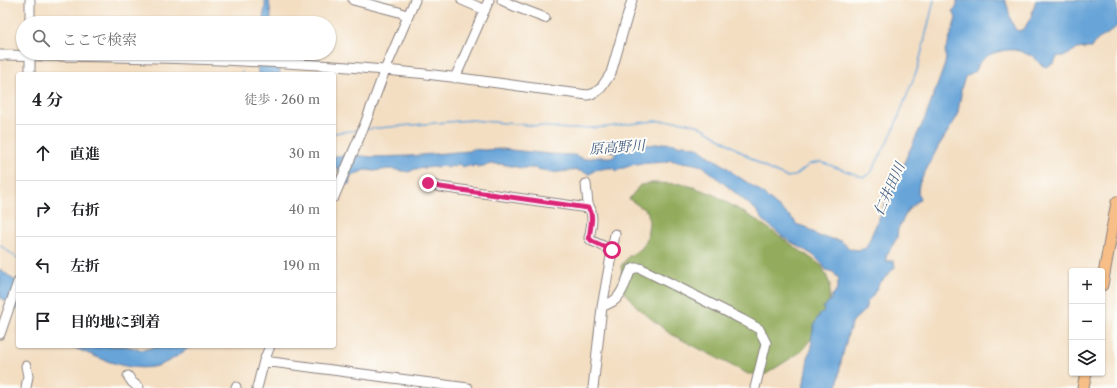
<!DOCTYPE html>
<html lang="ja">
<head>
<meta charset="utf-8">
<style>
  body { margin:0; font-family:"Libre Caslon Text","Noto Serif JP",serif; background:#f6f6f6; color:#202124 }
  .controls { position:absolute; right:12px; bottom:12px; display:grid; overflow:hidden; border-radius:4px; box-shadow:0 1px 3px #0004 }
  .controls button { width:36px; height:36px; display:grid; place-items:center; padding:0; border:0; border-bottom:1px solid #e0e0e0; background:#fff; color:#202124; font:20px sans-serif }
  .stop { position:absolute; width:12px; height:12px; margin:-9px; border:3px solid #db2777; border-radius:50%; background:#fff }
  .stop.end { background:#db2777; border-color:#fff; box-shadow:0 1px 4px #0008 }
  .list { margin:0; padding:0; list-style:none }
  h2 { display:flex; justify-content:space-between; align-items:center; height:52px; margin:0; padding:0 16px; font-size:17px }
  h2 small { font-size:13px; font-weight:400; color:#757577 }
  .list li { display:grid; grid-template-columns:26px 1fr auto; gap:12px; align-items:center; box-sizing:border-box; height:56px; padding:0 16px; border-top:1px solid #e0e0e0 }
  .list b { display:block; font-size:15px; white-space:nowrap }
  .list em { font-size:13px; font-style:normal; color:#757577 }
  .icon { flex:none; width:22px; height:22px; fill:none; stroke:currentColor; stroke-width:2; stroke-linecap:round; stroke-linejoin:round }
  .map { position:relative; flex:none; width:1117px; height:388px; overflow:hidden }
  .search { position:absolute; background:#fff; box-shadow:0 1px 3px #0004; left:16px; top:16px; width:320px; height:44px; display:flex; align-items:center; gap:10px; box-sizing:border-box; padding:0 14px; border-radius:22px; color:#757577; font-size:15px }
  .panel { position:absolute; background:#fff; box-shadow:0 1px 3px #0004; left:16px; top:72px; width:320px; height:276px; border-radius:4px }
  .map>svg:first-child { display:block }
  .forest { fill:#92ab5c; stroke:#5a664c }
  .water { fill:#67a4d8; stroke:#44638a }
  .lines { fill:none; stroke-linecap:round; stroke-linejoin:round }
  .stream { stroke:#67a4d8; stroke-width:1.5 }
  .minor-casing { stroke:#8a807e; stroke-width:11 }
  .major-casing { stroke:#8a807e; stroke-width:13 }
  .minor { stroke:#fff; stroke-width:9 }
  .major { stroke:#f7be87; stroke-width:11 }
  .route { stroke:#db2777; stroke-width:5 }
  .labels { text-anchor:middle; stroke-width:4; stroke-linejoin:round; paint-order:stroke }
  .water-label { font-size:14px; font-style:italic; fill:#415c82; stroke:#fdfcf7 }
</style>
</head>
<body>
<div class="map">
<svg width="1117" height="388" viewBox="0 0 1117 388">
  <rect width="100%" height="100%" fill="#fdfcf7"/>
  <filter id="ink" filterUnits="userSpaceOnUse"><feTurbulence type="fractalNoise" baseFrequency=".025" numOctaves="2"/><feDisplacementMap in="SourceGraphic" scale="8" xChannelSelector="R" yChannelSelector="G"/><feConvolveMatrix kernelMatrix="1 2 1 2 8 2 1 2 1" color-interpolation-filters="sRGB"/></filter>
  <filter id="wash" filterUnits="userSpaceOnUse"><feTurbulence type="fractalNoise" baseFrequency=".012" numOctaves="4" result="noise"/><feDisplacementMap in="SourceGraphic" scale="16" xChannelSelector="R" yChannelSelector="G"/><feGaussianBlur stdDeviation="0.9" result="paint"/><feColorMatrix in="noise" values="0 0 0 0 0 0 0 0 0 0 0 0 0 0 0 0 0 1.4 0 .05"/><feComposite in="paint" operator="in"/></filter>
  <g filter="url(#wash)">
    <rect width="100%" height="100%" fill="#f3dec2"/>
    <!-- forest -->
    <path class="forest" d="M652,183L684,184L713,194L758,221L822,266L830,284L829,303L822,324L802,351L766,374H748L669,333L639,309L624,292L621,266L629,256L641,249L647,239L649,223L648,212L629,199L640,185Z"/>
    <!-- water -->
    <path class="water" d="M265,0H269L271,17L270,23H262C263,15 266,8 265,0Z
      M957,0H1005C1010,10 1009,22 1017,31L1024,29L1031,17L1036,0H1117V26C1109,36 1096,37 1091,48C1087,48 1081,48 1077,49C1069,52 1070,57 1058,56L1054,63L1046,67L1040,64L1033,56C1026,55 1022,51 1015,50C1000,49 980,55 975,71L965,77L961,89V95L957,117L938,147L919,184L918,193L920,199L908,210L898,229L897,238L886,256V261H894L895,267L879,284L873,295L867,302L865,310L853,321L848,334L841,362L837,388H803L809,353L812,348C810,339 814,316 824,311L823,307L826,306V304L831,300V296L836,292L839,279L833,272L826,270L823,265L813,255L783,237L763,220L756,210L705,168L703,166L690,163L679,162L670,160L666,162L635,164L624,168L619,169L617,171L613,168H608L595,170L590,174L576,170L550,173C545,169 540,171 536,168H521L501,164H492L478,167L475,165L472,167L469,165L462,167L459,164L454,167L451,166L448,168L444,166L415,169L409,172L390,169L374,171L365,170L351,176L349,184L342,185L338,168L334,167V156L353,155L372,157L409,156L469,151L472,149L483,150L502,149L549,154L574,155L584,159L599,157H614L616,153L608,150V148L619,146L627,151L633,150L634,147L641,141L648,145L663,143L676,144L680,146L687,144L689,146L697,147C709,158 725,163 736,176L739,177L757,189L794,220L796,224L808,228L818,236L841,241L850,249L860,250L866,248L891,190L888,188L892,182H895L898,174L896,173L898,171L900,167L904,165L906,158L926,116L945,64L946,56L945,50L947,47L956,18L953,11L957,6Z
      M256,53H279L280,74H258Z
      M0,269L18,283V310L0,297Z
      M70,346H125L143,350L159,346H191C183,352 174,359 165,363C135,377 97,357 70,346Z"/>
    <g class="lines">
      <!-- stream -->
      <path class="stream" d="M242,72V74
        M366,129L471,120L570,129L606,127L654,121H678L697,125L710,132L768,169L786,177L795,176L810,164L821,162L863,177L868,175L872,171L893,131L918,67L934,0
        M334,133L358,130
        M0,245L17,258"/>
    </g>
  </g>
  <g filter="url(#ink)">
    <g class="lines">
      <defs>
        <path id="minor" d="M353,0L399,12L408,16
          M462,0L485,10
          M502,0L514,6L545,18
          M30,23V0
          M0,55C128,57 256,59 384,70C452,75 520,87 588,95L595,93L601,88L611,73L632,0
          M30,74V53
          M455,78L489,0
          M427,183L440,187L588,208C595,213 591,229 589,238L592,241L612,250
          M586,184L588,204L591,210
          M334,197L365,124L385,70L415,0
          M602,307C606,304 612,303 616,299C624,291 626,280 631,270L635,268H640L743,320L759,329L766,343L755,388
          M0,334L18,282
          M264,361L468,388
          M26,366L28,376L26,388
          M128,376L132,382L139,388
          M236,388V387
          M257,388L264,361L270,346
          M593,388L602,307L615,234"/>
        <path id="major" d="M1102,285L1117,202
          M1083,388L1086,373"/>
      </defs>
      <!-- minor casing -->
      <use href="#minor" class="minor-casing"/>
      <!-- major casing -->
      <use href="#major" class="major-casing"/>
      <!-- minor -->
      <use href="#minor" class="minor"/>
      <!-- major -->
      <use href="#major" class="major"/>
    </g>
  </g>
  <g class="lines" filter="url(#ink)">
    <!-- route -->
    <path class="route" d="M428,183L440,187L588,208C595,213 590,229 589,238L592,241L612,250"/>
  </g>
  <g class="labels">
    <!-- water labels -->
    <g class="water-label">
      <text transform="translate(617 147) rotate(-4)" y="5">原高野川</text>
      <text transform="translate(889 189) rotate(-66)" y="5">仁井田川</text>
    </g>
  </g>
</svg>
<div class="controls">
<button>+</button>
<button>−</button>
<button><svg class="icon" aria-label="layers" viewBox="0 0 24 24"><path d="M12 4l9 5-9 5-9-5zM3 14l9 5 9-5"/></svg></button>
</div>
<div class="stop" style="left:612px;top:250px"></div>
<div class="stop end" style="left:428px;top:183px"></div>
<div class="search"><svg class="icon" aria-label="search" viewBox="0 0 24 24"><circle cx="10" cy="10" r="6"/><path d="M15 15l6 6"/></svg>ここで検索</div>
<section class="panel">
<h2>4 分<small>徒歩 · 260 m</small></h2>
<ul class="list">
<li><svg class="icon" aria-label="ahead" viewBox="0 0 24 24"><path d="M12 20V5M6 11l6-6 6 6"/></svg><div><b>直進</b></div><em>30 m</em></li>
<li><svg class="icon" aria-label="right" viewBox="0 0 24 24"><path d="M7 20v-9h11M14 6l5 5-5 5"/></svg><div><b>右折</b></div><em>40 m</em></li>
<li><svg class="icon" aria-label="left" viewBox="0 0 24 24"><path d="M17 20v-9H6M10 6l-5 5 5 5"/></svg><div><b>左折</b></div><em>190 m</em></li>
<li><svg class="icon" aria-label="arrive" viewBox="0 0 24 24"><path d="M6 21V4h12l-3 4 3 4H6"/></svg><div><b>目的地に到着</b></div></li>
</ul>
</section>
</div>
</body>
</html>
